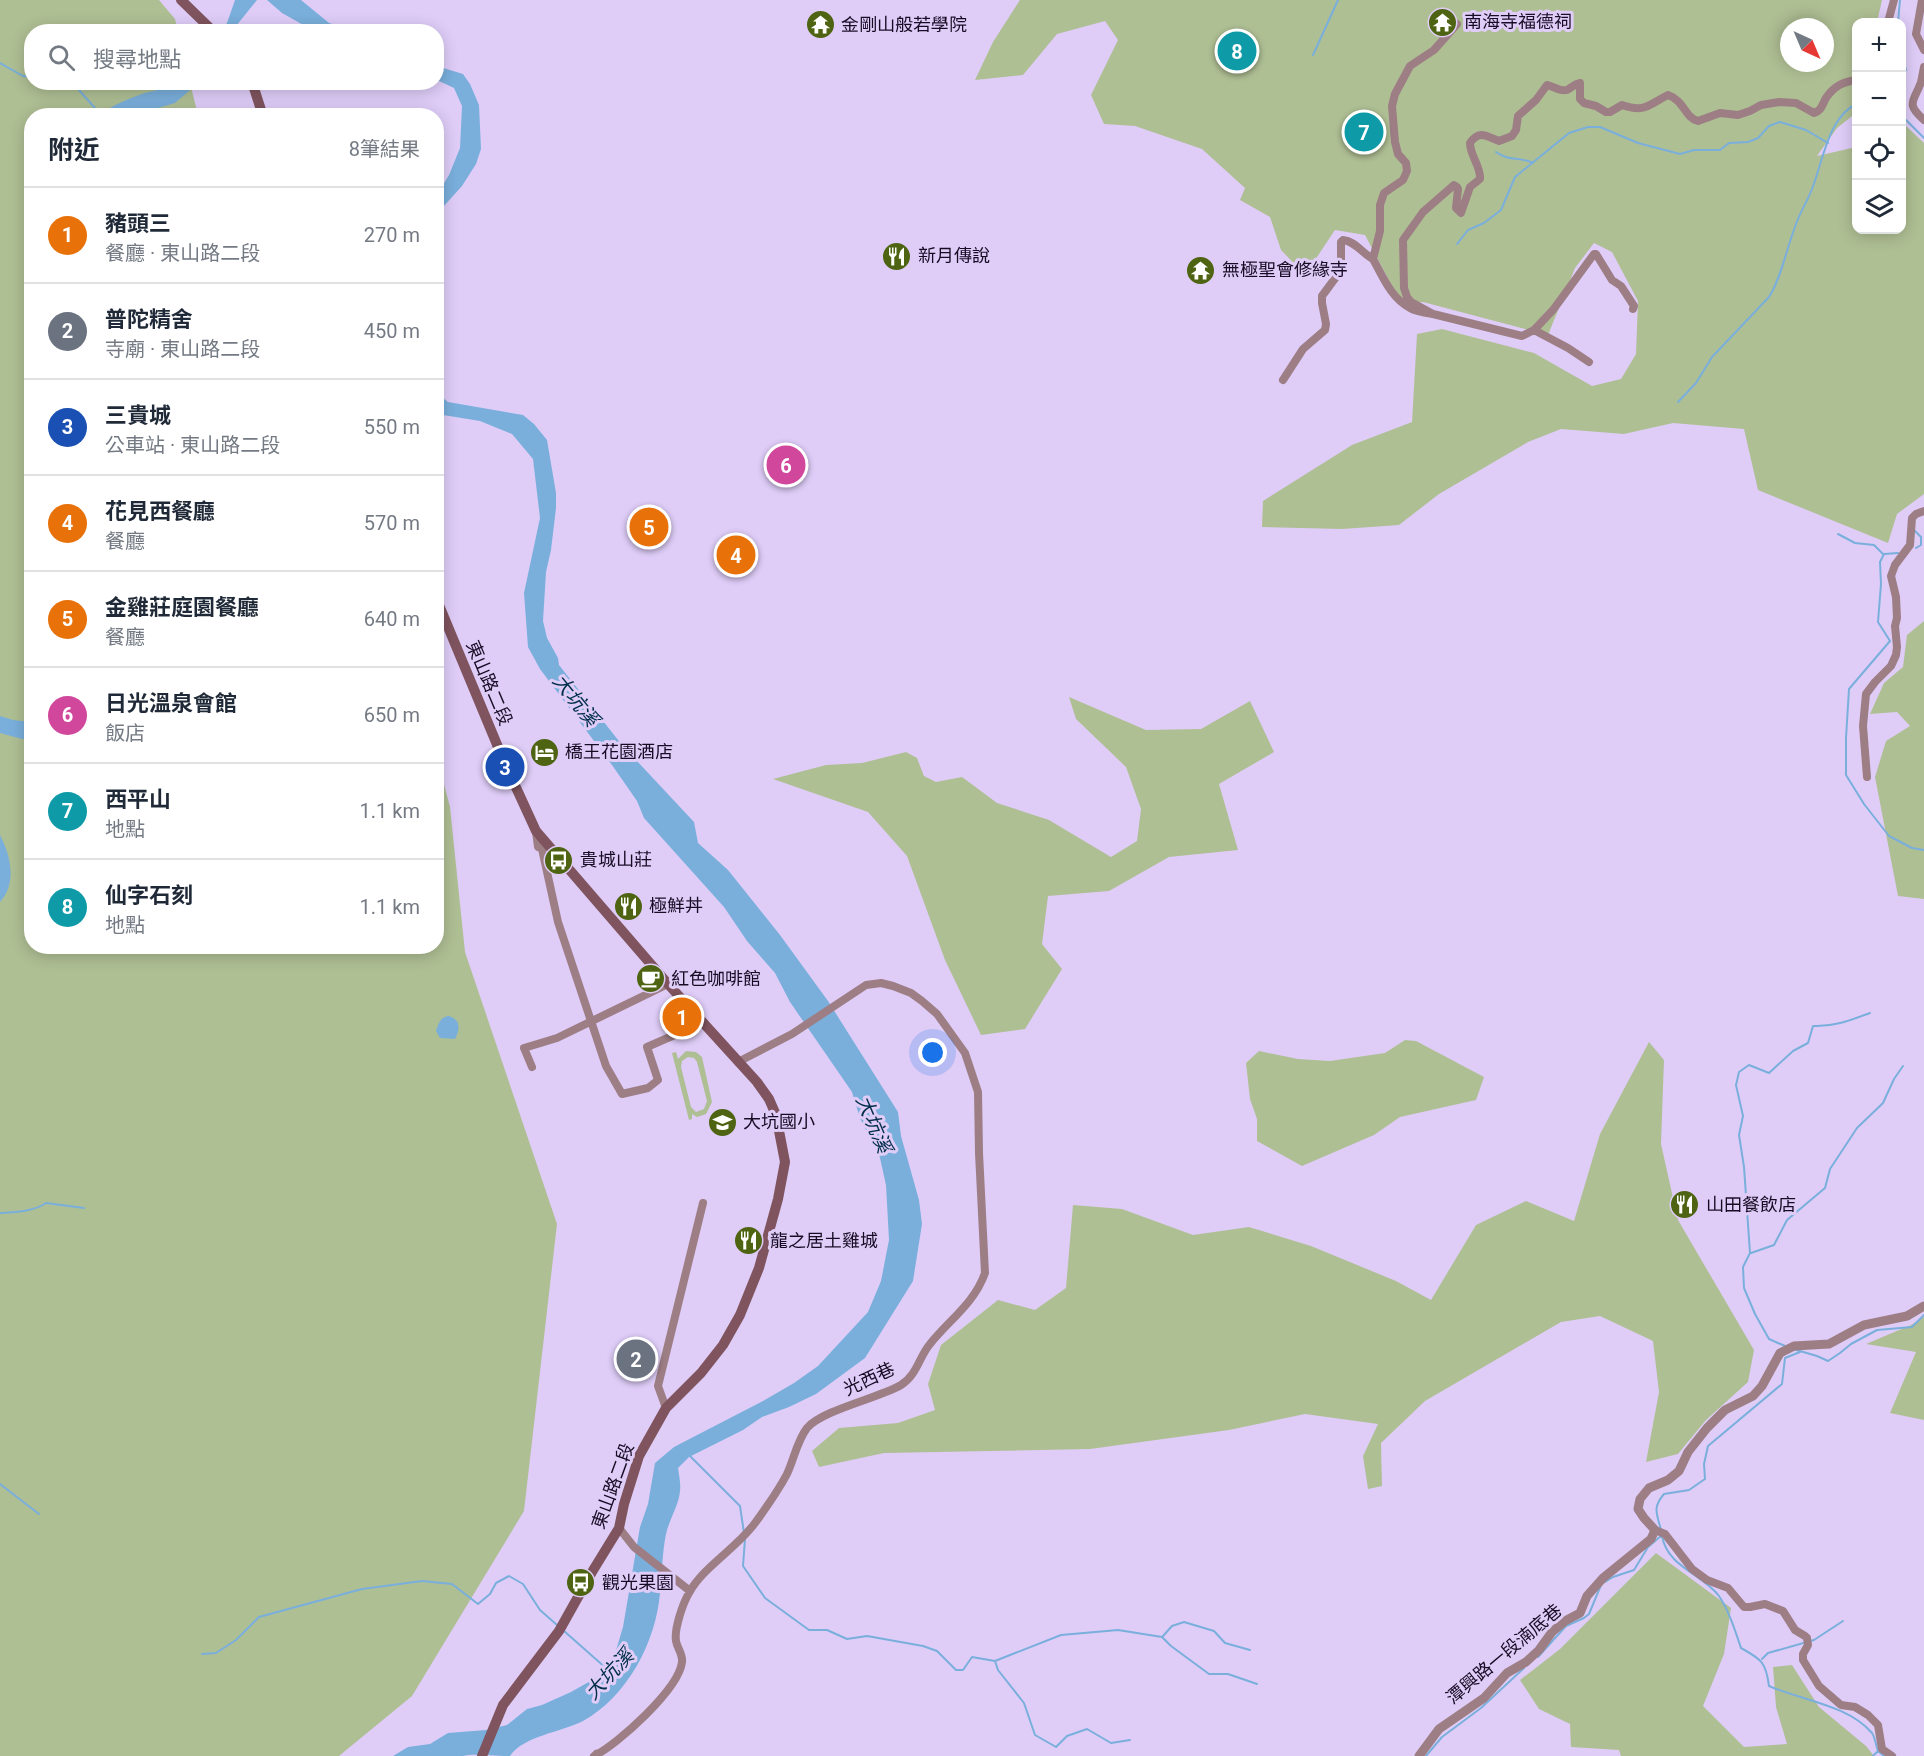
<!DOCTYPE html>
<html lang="zh-TW">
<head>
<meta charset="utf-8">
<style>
  body { margin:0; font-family:Roboto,"Noto Sans TC",sans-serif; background:#f2f2f3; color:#1f2937 }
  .controls { position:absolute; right:18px; top:18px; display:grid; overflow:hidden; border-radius:12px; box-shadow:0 3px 15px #0003 }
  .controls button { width:54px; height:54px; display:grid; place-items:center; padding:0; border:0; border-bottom:2px solid #e0e1e3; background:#fff; color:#1f2937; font:30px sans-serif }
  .compass { position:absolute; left:1780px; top:18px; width:54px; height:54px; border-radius:50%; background:#fff; box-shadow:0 3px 15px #0003; rotate:136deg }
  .you { position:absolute; left:933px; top:1053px; width:21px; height:21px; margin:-15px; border:4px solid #fff; border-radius:50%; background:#1a73e8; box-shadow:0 0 0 9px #1a73e833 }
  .badge { display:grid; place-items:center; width:39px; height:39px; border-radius:50%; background:#4e6412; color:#fff; font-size:20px; font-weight:700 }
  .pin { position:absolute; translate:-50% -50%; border:3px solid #fff; box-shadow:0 2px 6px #0006 }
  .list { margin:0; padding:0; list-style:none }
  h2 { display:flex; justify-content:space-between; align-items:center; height:78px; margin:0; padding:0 24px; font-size:26px }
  h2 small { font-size:20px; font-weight:400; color:#747a83 }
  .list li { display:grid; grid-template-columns:39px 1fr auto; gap:18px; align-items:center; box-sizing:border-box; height:96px; padding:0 24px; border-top:2px solid #e0e1e3 }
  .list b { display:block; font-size:22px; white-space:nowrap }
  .list p { margin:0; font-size:20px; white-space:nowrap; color:#747a83 }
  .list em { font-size:20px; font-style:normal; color:#747a83 }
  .icon { flex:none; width:33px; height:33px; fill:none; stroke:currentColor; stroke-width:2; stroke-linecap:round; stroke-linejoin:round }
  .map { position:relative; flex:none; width:1924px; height:1756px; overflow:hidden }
  .search { position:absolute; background:#fff; box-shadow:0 3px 15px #0003; left:24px; top:24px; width:420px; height:66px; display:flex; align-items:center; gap:15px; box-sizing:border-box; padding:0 21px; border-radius:24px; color:#747a83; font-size:22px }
  .panel { position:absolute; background:#fff; box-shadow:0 3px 15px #0003; left:24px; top:108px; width:420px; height:846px; border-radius:24px }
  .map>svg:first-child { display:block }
  .green { fill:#afbf94; fill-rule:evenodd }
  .water { fill:#7aafdc }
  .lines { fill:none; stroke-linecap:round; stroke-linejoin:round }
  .stream { stroke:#7aafdc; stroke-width:2 }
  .minor { stroke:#9d7e85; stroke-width:8 }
  .tertiary { stroke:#9d7e85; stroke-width:9 }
  .secondary { stroke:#7f545e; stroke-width:10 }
  .labels { text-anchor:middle; stroke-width:6; stroke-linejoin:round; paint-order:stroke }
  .poi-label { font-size:18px; fill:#180c25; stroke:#dfcdf8; text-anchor:start }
  .street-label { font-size:18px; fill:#180c25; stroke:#dfcdf8 }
  .water-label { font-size:20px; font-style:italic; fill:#022e4b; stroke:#dfcdf8 }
</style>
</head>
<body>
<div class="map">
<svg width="1924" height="1756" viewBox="0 0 1924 1756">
  <rect width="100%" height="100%" fill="#dfcdf8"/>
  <!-- green -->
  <path class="green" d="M0,0H159L175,19L178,31L32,32V82L190,83L198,115L32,116V946H436L437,758L450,807L465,952L557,1224L524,1511L412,1696L339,1756H0Z
    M1020,0H1882L1877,22H1856V113L1837,128L1817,156L1856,147V230H1902V127L1905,125L1924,143V494L1897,514L1888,543L1758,490L1744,429L1673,423L1624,434L1561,429L1528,442L1439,494L1399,525L1342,529L1262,527L1263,501L1352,445L1412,422L1417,334L1442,329L1534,353L1592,386L1621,379L1636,354L1638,301L1612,252L1594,243L1575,268L1548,335L1423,302L1401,303L1365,235L1335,230L1305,275L1281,250L1270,217L1240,200L1245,188L1202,149L1135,126L1104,124L1091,95L1118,40L1105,21L1057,34L1023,75L975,80L993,42ZM1789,27H1825V63H1789Z
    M1924,621V899L1898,896L1875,777L1886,741L1910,726L1897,712L1870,714L1884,683L1903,667L1907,635Z
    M1069,697L1146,730L1201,729L1250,701L1274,752L1219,784L1238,850L1169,857L1109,891L1048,896L1042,944L1062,969L1025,1029L981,1035L945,960L907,856L868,812L773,779L826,765L862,763L906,752L917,758L924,776L936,782L962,777L997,803L1049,820L1111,857L1137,841L1141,809L1126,767L1076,719Z
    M1405,1040L1416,1041L1484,1077L1476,1100L1400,1117L1374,1135L1302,1166L1257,1141V1119L1250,1099L1246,1063L1259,1051L1298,1059L1330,1061L1385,1053Z
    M1649,1042L1664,1060L1661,1144L1678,1220L1754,1350L1748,1382L1706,1420L1678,1454L1646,1462L1659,1392L1653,1341L1600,1316L1561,1322L1425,1401L1381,1443L1382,1486L1368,1489L1363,1456L1378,1424L1305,1414L1229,1430L1090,1449L884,1453L819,1467L812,1451L839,1428L898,1423L935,1410L928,1384L941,1345L998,1300L1035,1310L1066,1288L1073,1205L1122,1209L1193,1235L1249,1227L1311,1246L1396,1281L1431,1300L1476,1225L1526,1201L1574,1221L1600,1134Z
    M686,1051L696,1052L702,1057L712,1102L706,1114L697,1117L692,1114V1119L689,1120L672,1053L676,1052L678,1059ZM688,1057L694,1058L697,1062L707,1101L704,1109L696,1112L691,1107L681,1067L682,1061Z
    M1924,1317V1420L1890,1413L1916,1352L1866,1344L1911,1325Z
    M1656,1553L1731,1608L1724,1654L1703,1706L1744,1747L1787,1744L1776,1707L1773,1667L1792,1665L1819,1707L1866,1746L1874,1756H1621L1619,1750L1571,1747L1570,1724L1539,1709L1520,1680L1560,1649Z"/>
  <!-- water -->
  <path class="water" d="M235,0H257L232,31H220L227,23Z
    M267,0H301L329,23L354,31H314L282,13Z
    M437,64L440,67L463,74L470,84L479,105L481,149L476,164L462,186L443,207L437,219V195L449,175L460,148L462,106L454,88L437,80Z
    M173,82L195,83L189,91L175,103L134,115H100C112,105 130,98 145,93C156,90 164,90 173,82Z
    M437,393L448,402L523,415L534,424L547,440L556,493V508L551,550L546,572L543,621L547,638L558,658L559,665L622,745L694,822L698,843L728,870L780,935L828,1001L898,1112L901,1136L919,1200L922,1224L913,1281L865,1358L816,1394L789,1407L762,1417L743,1430L689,1457L678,1468C679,1475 681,1484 680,1491C679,1505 669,1520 666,1534C662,1554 662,1574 660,1593C656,1642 627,1697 583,1721C562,1732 523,1736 510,1756C499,1756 472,1753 463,1756H393L408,1747L430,1744L448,1733L486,1730L507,1725L527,1709L542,1705L571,1692L601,1675L614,1657L623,1627L640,1527L648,1504L655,1463L674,1447L763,1401L794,1383L818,1366L868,1312L881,1281L889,1240L886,1185L880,1158L860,1118L852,1092L790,1002L775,973L747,941L724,907L644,818L637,801L612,765L540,669L528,647L524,593L540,518L533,459L512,434L480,421L437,414Z
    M0,716L13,720L31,722V738L22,739L0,733Z
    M0,835C11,856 17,884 0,902Z
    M449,1016C461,1020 460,1029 455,1039L440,1038L436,1031C439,1023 440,1017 449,1016Z"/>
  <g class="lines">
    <!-- stream -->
    <path class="stream" d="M1898,22L1900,0
      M1313,55L1338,0
      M1902,56L1906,70L1902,75
      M0,63L23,76L32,77
      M60,82L78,89L102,116
      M1902,113L1904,118L1924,138
      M1496,152C1510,162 1518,156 1533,163
      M1457,244L1468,230L1484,223L1501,210L1515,177L1569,133L1588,127H1600L1638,143L1680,154L1694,150H1720L1729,143L1748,142L1758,138L1769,126L1780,122L1806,130L1828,143
      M1678,402L1696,383L1712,357L1769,297C1782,276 1786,250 1795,227C1799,214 1807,202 1812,189C1823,161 1828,118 1856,104
      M1914,530L1921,537V545L1916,548
      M1838,534L1855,543L1874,545L1883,554
      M1898,553L1884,554L1880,562L1881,584L1878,622L1890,641L1849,689L1846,738V775L1864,804L1889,836L1912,848L1924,850
      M0,1213C15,1212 33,1212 46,1203L84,1208
      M1751,1253L1774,1245L1787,1220L1825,1188L1830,1169L1857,1128L1883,1103L1894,1079L1903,1066
      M1785,1346L1769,1339L1755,1314L1744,1288L1743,1267L1750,1253L1744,1167L1739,1135L1743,1116L1736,1085L1739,1072L1749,1065L1769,1073L1793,1051L1808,1043L1813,1026C1834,1027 1851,1020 1870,1013
      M1793,1349L1817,1356L1828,1361L1840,1353L1851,1344L1877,1330L1912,1327L1924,1315
      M689,1455L740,1506L744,1533
      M0,1484L39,1514
      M1661,1530C1657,1514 1652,1508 1664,1494L1689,1490L1705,1479L1704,1464L1708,1446L1782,1384L1785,1358L1800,1352
      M1662,1536C1668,1568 1702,1573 1719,1596C1729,1611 1735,1630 1741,1648C1761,1659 1766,1662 1769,1686C1801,1700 1848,1705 1872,1733C1875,1737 1876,1746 1878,1751L1873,1756
      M745,1539L743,1566L765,1598L809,1630H827L847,1639L867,1636L923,1646L937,1651L956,1670H963L972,1657L995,1661L1061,1635L1118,1630L1162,1637L1171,1646L1209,1674H1228L1257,1684
      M1605,1582L1613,1577L1634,1570L1648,1547L1661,1536
      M564,1631L607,1669
      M1163,1636L1172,1626L1184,1622L1214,1631L1225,1643L1250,1650
      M202,1654L216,1653L236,1640L259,1617L362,1589L422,1581L452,1584L478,1604L490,1594L496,1583L509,1576L523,1584L540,1610L557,1625
      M1538,1657L1566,1626L1584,1618L1589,1614L1601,1585
      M1762,1659L1768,1653L1814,1640L1843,1621
      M995,1661L998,1670L1024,1703L1035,1735L1056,1747L1067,1736L1087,1729L1111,1743L1130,1740
      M1878,1751L1884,1756
      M1426,1756L1442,1737L1481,1708L1524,1668"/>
    <!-- minor -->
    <path class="minor" d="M1922,0L1916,34L1924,50
      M1888,22L1894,0
      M1924,67C1923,72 1922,78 1921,82C1914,102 1905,103 1924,120
      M1373,259C1383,277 1391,298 1410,308C1417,312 1426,313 1433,314L1411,302L1407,297L1404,288L1403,240L1423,212L1454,185L1457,187L1458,189L1456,208L1461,213L1470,187L1480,179C1481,166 1470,156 1470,143C1480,129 1487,137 1499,141L1512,136L1516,130L1518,116L1536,100L1547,85C1553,86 1560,92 1567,90C1573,87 1574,84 1580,83V99L1584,103L1596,106L1606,112H1610L1622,105C1645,113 1648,105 1668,95C1685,101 1684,117 1698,121L1720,113L1738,115L1750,111L1761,105L1779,102L1796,103L1814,113C1822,110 1822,105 1826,98C1834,86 1843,82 1856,80
      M1433,314L1522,336L1534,330L1553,310L1594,254H1596L1612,280L1621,286L1634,306L1633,309
      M1534,330L1568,348L1589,362
      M1283,380L1303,349L1325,330L1326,324L1322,303V296L1339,273L1341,266V242L1343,240C1355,241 1363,254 1373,259L1380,231V205L1384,193L1403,180L1407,171L1406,163L1398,154L1395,142L1392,106L1395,94L1410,66L1434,50L1457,24
      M1867,777L1863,726L1866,694L1875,682L1891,666L1896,655L1897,647L1895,626L1897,618L1896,597L1891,576L1895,565L1910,545L1912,518L1916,514L1924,511
      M536,832L538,847L542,849L558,922L606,1066L622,1094L648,1088L658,1080L647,1047L702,1023
      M532,1067L524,1048L557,1038L668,984
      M666,1408L658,1386L703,1203
      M619,1528L634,1547L690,1591
      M1655,1530L1665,1534L1692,1569L1707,1580L1728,1588L1744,1607H1750L1765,1604L1783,1611L1795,1630L1805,1636
      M1807,1638L1808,1645L1803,1654V1660L1819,1686L1841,1705L1855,1707L1868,1715L1878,1725L1882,1749L1892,1756
      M594,1756C618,1744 679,1689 682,1662C683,1654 677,1648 676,1641C674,1629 683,1603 689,1593C703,1567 737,1548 755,1523C766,1508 778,1491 787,1474C794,1459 797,1441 807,1428C822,1410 879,1398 901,1385C917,1375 919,1357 930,1344C949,1320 974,1304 985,1273L979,1153L978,1092L965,1053L937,1014L922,1001L911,993L893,986L881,983L866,985L792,1034L738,1062"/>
    <!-- tertiary -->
    <path class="tertiary" d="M596,1756L597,1754
      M1419,1756L1439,1729L1484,1698L1507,1673L1526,1662L1539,1650L1552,1632L1565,1621L1580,1613L1587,1596L1603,1578L1651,1539L1655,1530L1644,1518L1638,1509L1640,1499L1649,1488L1668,1480L1679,1471L1688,1452L1707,1428L1725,1410L1753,1396L1762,1386L1780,1353L1794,1346L1829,1344L1864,1325L1907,1316L1924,1306"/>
    <!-- secondary -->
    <path class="secondary" d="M181,0L214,32
      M252,82L263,116
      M436,598L503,759L536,831L668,984L757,1082L769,1099L776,1115L785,1162L778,1199L759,1268L740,1315L723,1345L701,1373L666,1408L639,1456L624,1504L619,1528L592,1572L559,1631L503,1705L482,1756"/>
  </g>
  <!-- icons -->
  <defs>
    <symbol id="temple-disc" viewBox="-11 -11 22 22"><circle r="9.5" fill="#4e6412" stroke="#dfcdf8"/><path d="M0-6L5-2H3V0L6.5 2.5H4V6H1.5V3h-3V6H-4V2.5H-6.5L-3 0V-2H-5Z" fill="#fff"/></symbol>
    <symbol id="restaurant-disc" viewBox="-11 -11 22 22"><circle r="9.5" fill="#4e6412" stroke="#dfcdf8"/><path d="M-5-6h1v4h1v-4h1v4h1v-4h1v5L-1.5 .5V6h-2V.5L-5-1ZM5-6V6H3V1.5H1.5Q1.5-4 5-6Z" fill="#fff"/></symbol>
    <symbol id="hotel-disc" viewBox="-11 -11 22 22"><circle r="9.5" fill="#4e6412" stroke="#dfcdf8"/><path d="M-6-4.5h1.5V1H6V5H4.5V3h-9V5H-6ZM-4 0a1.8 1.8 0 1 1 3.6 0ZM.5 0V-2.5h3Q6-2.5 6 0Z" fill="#fff"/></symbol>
    <symbol id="bus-disc" viewBox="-11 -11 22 22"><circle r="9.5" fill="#4e6412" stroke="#dfcdf8"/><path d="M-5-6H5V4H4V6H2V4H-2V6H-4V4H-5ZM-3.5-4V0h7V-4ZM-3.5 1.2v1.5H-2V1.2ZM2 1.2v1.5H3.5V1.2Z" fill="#fff"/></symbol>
    <symbol id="cafe-disc" viewBox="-11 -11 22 22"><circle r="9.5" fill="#4e6412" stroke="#dfcdf8"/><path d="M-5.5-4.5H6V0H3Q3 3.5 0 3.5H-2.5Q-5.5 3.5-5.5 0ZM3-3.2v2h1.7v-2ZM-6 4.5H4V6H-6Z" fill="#fff"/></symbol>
    <symbol id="school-disc" viewBox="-11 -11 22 22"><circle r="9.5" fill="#4e6412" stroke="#dfcdf8"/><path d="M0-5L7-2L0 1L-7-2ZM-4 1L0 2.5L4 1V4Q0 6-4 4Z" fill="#fff"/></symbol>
  </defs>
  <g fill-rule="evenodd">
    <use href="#temple-disc" x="1426" y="6" width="33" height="33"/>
    <use href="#temple-disc" x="804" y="8" width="33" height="33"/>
    <use href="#restaurant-disc" x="880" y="240" width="33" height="33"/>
    <use href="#temple-disc" x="1184" y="254" width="33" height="33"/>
    <use href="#hotel-disc" x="528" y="736" width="33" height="33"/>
    <use href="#bus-disc" x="542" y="844" width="33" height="33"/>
    <use href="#restaurant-disc" x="612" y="890" width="33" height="33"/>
    <use href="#cafe-disc" x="634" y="962" width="33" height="33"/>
    <use href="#school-disc" x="706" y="1106" width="33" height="33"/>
    <use href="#restaurant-disc" x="1668" y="1188" width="33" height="33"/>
    <use href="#restaurant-disc" x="732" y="1224" width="33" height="33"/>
    <use href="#bus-disc" x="564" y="1566" width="33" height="33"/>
  </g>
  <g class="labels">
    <!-- poi labels -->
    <g class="poi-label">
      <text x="1464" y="28">南海寺福德祠</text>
      <text x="841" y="31">金剛山般若學院</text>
      <text x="918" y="262">新月傳說</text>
      <text x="1222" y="276">無極聖會修緣寺</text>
      <text x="565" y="758">橋王花園酒店</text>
      <text x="580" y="866">貴城山莊</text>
      <text x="649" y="912">極鮮丼</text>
      <text x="671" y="985">紅色咖啡館</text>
      <text x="743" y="1128">大坑國小</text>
      <text x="1706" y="1211">山田餐飲店</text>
      <text x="770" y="1247">龍之居土雞城</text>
      <text x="602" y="1589">觀光果園</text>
    </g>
    <!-- street labels -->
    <g class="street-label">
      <text transform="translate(489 683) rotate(67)" y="6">東山路二段</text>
      <text transform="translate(869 1379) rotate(-25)" y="6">光西巷</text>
      <text transform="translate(613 1486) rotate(-70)" y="6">東山路二段</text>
      <text transform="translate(1504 1654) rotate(-40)" y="6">潭興路一段湳底巷</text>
    </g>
    <!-- water labels -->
    <g class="water-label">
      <text transform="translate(576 700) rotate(51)" y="7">大坑溪</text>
      <text transform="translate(874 1124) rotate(67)" y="7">大坑溪</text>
      <text transform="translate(609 1674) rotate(-47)" y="7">大坑溪</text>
    </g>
  </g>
</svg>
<div class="controls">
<button>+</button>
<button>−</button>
<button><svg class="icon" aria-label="locate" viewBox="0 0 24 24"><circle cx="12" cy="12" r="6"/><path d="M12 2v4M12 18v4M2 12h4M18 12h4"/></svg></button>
<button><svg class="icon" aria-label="layers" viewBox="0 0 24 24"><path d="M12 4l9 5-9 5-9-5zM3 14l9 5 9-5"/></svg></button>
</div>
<svg class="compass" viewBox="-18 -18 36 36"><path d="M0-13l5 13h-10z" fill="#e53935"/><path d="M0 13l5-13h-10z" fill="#747a83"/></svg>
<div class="you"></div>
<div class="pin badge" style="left:682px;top:1017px;background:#e8710a">1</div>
<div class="pin badge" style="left:636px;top:1359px;background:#6b7280">2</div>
<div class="pin badge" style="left:505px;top:767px;background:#1a4fb4">3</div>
<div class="pin badge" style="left:736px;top:555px;background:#e8710a">4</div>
<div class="pin badge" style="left:649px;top:527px;background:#e8710a">5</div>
<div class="pin badge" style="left:786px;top:465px;background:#d1479c">6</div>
<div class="pin badge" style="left:1364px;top:132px;background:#0f9aa8">7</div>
<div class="pin badge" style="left:1237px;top:51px;background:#0f9aa8">8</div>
<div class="search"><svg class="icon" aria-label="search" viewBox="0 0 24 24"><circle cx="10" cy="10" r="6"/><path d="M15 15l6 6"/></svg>搜尋地點</div>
<section class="panel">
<h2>附近<small>8筆結果</small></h2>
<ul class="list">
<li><span class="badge" style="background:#e8710a">1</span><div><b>豬頭三</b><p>餐廳 · 東山路二段</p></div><em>270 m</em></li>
<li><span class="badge" style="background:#6b7280">2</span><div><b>普陀精舍</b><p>寺廟 · 東山路二段</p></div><em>450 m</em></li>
<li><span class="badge" style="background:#1a4fb4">3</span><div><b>三貴城</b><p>公車站 · 東山路二段</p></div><em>550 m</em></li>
<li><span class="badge" style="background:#e8710a">4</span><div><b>花見西餐廳</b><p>餐廳</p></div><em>570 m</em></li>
<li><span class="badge" style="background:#e8710a">5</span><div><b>金雞莊庭園餐廳</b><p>餐廳</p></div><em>640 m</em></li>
<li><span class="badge" style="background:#d1479c">6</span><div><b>日光溫泉會館</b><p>飯店</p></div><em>650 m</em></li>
<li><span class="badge" style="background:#0f9aa8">7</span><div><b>西平山</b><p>地點</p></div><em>1.1 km</em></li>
<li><span class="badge" style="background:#0f9aa8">8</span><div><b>仙字石刻</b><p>地點</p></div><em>1.1 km</em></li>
</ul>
</section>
</div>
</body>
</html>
